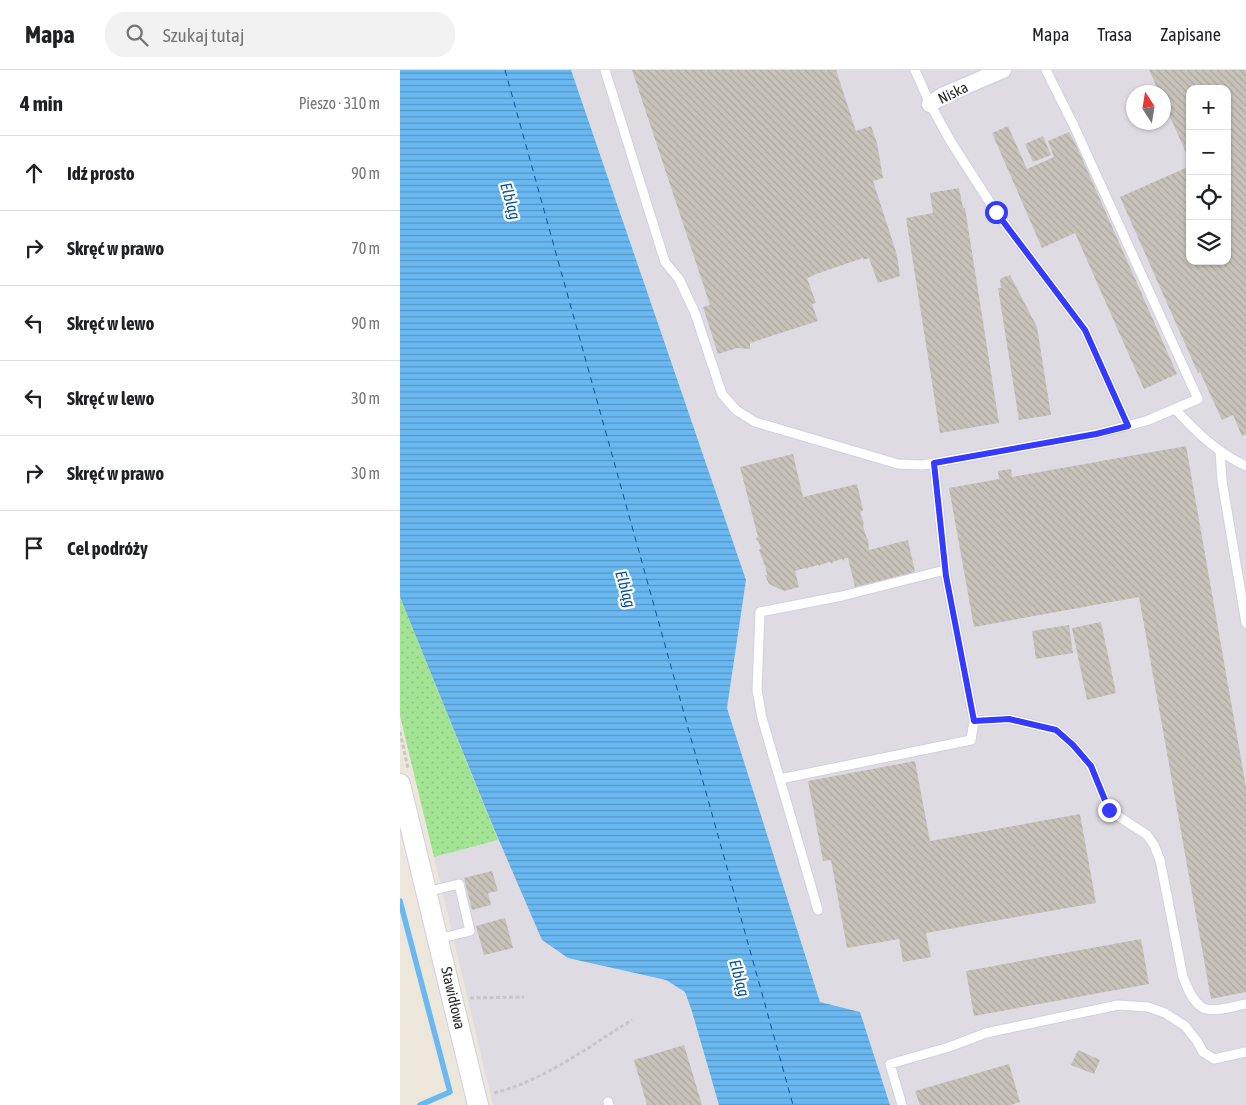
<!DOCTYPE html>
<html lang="pl">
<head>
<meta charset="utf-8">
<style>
  body { margin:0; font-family:"Asap Condensed",sans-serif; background:#f2f2f2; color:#202124 }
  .controls { position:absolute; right:15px; top:15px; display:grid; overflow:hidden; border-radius:10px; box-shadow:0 1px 4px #0004 }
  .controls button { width:45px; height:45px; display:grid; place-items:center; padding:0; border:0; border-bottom:1px solid #e0e0e0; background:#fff; color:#202124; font:25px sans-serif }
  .compass { position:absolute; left:726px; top:15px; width:45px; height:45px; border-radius:50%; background:#fff; box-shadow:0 1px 4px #0004; rotate:348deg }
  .stop { position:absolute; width:15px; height:15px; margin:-11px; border:4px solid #353bfe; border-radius:50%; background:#fff }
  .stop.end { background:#353bfe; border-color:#fff; box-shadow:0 1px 5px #0008 }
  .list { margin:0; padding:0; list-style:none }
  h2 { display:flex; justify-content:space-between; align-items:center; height:65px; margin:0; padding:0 20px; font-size:21px }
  h2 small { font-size:16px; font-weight:400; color:#757577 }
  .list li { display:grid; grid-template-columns:32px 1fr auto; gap:15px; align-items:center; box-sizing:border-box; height:75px; padding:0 20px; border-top:1px solid #e0e0e0 }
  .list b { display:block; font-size:19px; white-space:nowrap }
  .list em { font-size:16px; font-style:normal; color:#757577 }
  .icon { flex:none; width:28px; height:28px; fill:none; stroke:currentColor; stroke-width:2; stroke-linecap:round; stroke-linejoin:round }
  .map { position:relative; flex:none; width:846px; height:1035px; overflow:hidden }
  header { display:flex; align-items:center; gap:30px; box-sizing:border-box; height:70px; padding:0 25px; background:#fff; border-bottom:1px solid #e0e0e0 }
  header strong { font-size:24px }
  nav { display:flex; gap:28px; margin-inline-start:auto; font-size:18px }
  .search { width:350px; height:45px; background:#f2f2f2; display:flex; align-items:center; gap:12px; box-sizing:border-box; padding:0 18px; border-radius:20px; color:#757577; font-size:19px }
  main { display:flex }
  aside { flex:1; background:#fff }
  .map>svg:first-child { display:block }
  .industrial { fill:#dfdbe3; fill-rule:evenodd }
  .grass { fill:url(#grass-dots) }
  .water { fill:url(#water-rules) }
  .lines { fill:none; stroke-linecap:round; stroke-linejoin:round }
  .stream { stroke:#69b8f1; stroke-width:5.5 }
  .ferry { stroke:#0a539b; stroke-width:1; stroke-dasharray:6 5; stroke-linecap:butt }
  .building { fill:url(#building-back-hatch) }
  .service-casing { stroke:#cfd0e2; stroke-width:11 }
  .minor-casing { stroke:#cfd0e2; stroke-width:19 }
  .tertiary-casing { stroke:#cfd0e2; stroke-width:22 }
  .path { stroke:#c7c7c7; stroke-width:3; stroke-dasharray:4 2.5; stroke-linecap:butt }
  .service { stroke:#fff; stroke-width:9 }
  .minor { stroke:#fff; stroke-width:16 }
  .tertiary { stroke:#fff; stroke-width:20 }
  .route { stroke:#353bfe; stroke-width:6 }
  .labels { text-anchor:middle; stroke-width:4.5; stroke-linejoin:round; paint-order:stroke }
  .street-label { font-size:15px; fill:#292929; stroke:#fff }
  .water-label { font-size:16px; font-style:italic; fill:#0a539b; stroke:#fff }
</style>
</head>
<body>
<header>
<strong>Mapa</strong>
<div class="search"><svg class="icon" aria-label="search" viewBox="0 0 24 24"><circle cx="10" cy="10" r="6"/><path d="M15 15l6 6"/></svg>Szukaj tutaj</div>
<nav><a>Mapa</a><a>Trasa</a><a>Zapisane</a></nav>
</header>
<main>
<aside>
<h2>4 min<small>Pieszo · 310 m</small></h2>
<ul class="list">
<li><svg class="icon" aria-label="ahead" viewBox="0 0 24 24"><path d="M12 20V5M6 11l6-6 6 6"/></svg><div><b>Idź prosto</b></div><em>90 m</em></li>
<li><svg class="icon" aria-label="right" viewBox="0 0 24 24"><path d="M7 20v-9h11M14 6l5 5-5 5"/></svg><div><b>Skręć w prawo</b></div><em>70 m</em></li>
<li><svg class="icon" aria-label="left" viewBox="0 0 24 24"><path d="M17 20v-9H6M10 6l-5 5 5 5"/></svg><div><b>Skręć w lewo</b></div><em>90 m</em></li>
<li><svg class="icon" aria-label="left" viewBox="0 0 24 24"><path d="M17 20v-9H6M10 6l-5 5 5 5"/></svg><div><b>Skręć w lewo</b></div><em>30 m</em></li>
<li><svg class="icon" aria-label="right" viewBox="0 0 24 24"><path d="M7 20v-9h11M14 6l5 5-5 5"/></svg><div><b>Skręć w prawo</b></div><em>30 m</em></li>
<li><svg class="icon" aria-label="arrive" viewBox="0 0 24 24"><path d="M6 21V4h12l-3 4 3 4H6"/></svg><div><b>Cel podróży</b></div></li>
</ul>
</aside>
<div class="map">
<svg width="846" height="1035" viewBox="0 0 846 1035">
  <defs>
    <pattern id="grass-dots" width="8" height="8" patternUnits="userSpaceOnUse" patternTransform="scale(1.25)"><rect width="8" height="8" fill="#a3e494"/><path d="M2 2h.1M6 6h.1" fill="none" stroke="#8cc480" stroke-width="1.8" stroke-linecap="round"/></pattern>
    <pattern id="water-rules" width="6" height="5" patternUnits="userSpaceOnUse" patternTransform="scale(1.25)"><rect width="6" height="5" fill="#69b8f1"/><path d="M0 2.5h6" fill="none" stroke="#5696c3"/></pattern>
    <pattern id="building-back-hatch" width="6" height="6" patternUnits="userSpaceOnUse" patternTransform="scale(1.25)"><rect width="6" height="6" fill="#c7c3ba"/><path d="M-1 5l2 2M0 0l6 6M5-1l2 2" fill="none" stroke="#aba8a0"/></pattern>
  </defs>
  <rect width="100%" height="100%" fill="#ece7da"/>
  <!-- industrial -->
  <path class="industrial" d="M171,0H846V1035H490L460,942L420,932L327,638L346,510ZM790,19H827V191H790ZM734,22H764V52H734Z
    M98,770L142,870L168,888L266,910L285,922L319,1035H93L34,787Z"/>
  <!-- grass -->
  <path class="grass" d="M0,527L98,770L34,787L0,646Z"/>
  <!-- water -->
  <path class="water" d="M0,0H171L346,510L327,638L420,932L460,942L490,1035H319L292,942L285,922L266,910L168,888L142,870L94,759L0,527Z"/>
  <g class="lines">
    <!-- stream -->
    <path class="stream" d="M0,831L50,1022L20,1035"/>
    <!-- ferry -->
    <path class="ferry" d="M105,0L393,1035"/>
  </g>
  <!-- building -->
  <path class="building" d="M232,0H436L456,61L471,56L477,73L483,108L473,111L497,185L500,206L478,213L469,188L463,190V188L413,205V206L407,208L416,233L412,234L418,251L350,273V279L337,278L318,284L303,237L310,235Z
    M749,0H846V364L842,366L833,345L822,350L800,302L798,303L720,127L790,96V191H827V19H790V92L764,33V22H759Z
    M608,56L627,99L654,87L648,71L669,62L677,77L777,304L744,319L675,163L642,178L592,63Z
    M643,66L651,85L633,92L625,74Z
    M559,118L563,138H565L599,353L540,363L506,148L533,143L530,123Z
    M610,205L637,257L651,345L619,350L598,218H601L600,211L601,208Z
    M786,376L846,717V922L811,929L739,527L574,557L549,418L599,409L598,401L611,399L612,407Z
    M393,384L403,427L457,414L463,440L460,443L464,453L463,456L467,469H468L469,480L508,470L515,502L455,517L448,488H445L443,491L442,489L432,492L433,493L431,494L430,492L420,495V496L418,495L407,498L408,499L405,498L395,501L399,517L384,521L369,514L365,505H367L365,495L362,493H364L359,480L361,479L358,470L357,471L356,468L358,467L340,397Z
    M701,552L716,623L687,630L672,558Z
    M669,555L673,583L636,589L632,561Z
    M515,691L530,771L680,744L696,833L526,863L531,887L503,892L499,869L447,878L431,790L423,791L408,711Z
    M92,801L98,821L88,823L91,835L72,840L64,808Z
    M105,848L113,878L84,885L76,856Z
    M741,869L749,914L574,946L566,901Z
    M284,975L302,1035H247L234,990Z
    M678,980L700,990L694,1004L671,995Z
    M609,994L620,1032L611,1035H520L515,1021Z"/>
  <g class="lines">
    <defs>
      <path id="service" d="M205,0L265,192L279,209L295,243L322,324L336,340L355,352L498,394L523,395L695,364L746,351L798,329L674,56L646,0
        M515,0L530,34L551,72L596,142L685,260L728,356
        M776,340C796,362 818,383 846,396
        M820,381L822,411L846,553
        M534,393L546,506L574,651L609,649L656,660L673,675L691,696L709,740L747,765L754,775L760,790L783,907C799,948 807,942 846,934
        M380,709L571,670L574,651
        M26,822L59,814L70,861L38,869
        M418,840L362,648L357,620L360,542L442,526L545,500
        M208,1032L209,1035
        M502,1035L490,994L549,977L586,963L718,935L748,937L765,943L785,956L797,971L803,982L814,989L846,982"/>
      <path id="minor" d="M530,34L544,25L603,0"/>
      <path id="tertiary" d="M0,714L78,1035"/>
    </defs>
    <!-- service casing -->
    <use href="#service" class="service-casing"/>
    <!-- minor casing -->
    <use href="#minor" class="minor-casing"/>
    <!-- tertiary casing -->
    <use href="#tertiary" class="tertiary-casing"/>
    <!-- path -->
    <path class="path" d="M0,662L8,698
      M70,928L124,927
      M94,1023C145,1010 188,977 232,950"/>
    <!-- service -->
    <use href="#service" class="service"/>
    <!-- minor -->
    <use href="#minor" class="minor"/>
    <!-- tertiary -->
    <use href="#tertiary" class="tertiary"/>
  </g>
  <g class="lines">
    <!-- route -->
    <path class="route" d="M596,142L685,260L728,356L696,364L534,393L546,506L574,651L609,649L656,660L673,675L691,696L709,740"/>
  </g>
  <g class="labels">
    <!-- street labels -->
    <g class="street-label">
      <text transform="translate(553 23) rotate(-26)" y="5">Niska</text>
      <text transform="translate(53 928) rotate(77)" y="5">Stawidłowa</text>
    </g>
    <!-- water labels -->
    <g class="water-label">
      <text transform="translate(111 131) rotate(74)" y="6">Elbląg</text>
      <text transform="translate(226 519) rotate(74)" y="6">Elbląg</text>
      <text transform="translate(340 908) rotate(74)" y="6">Elbląg</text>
    </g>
  </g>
</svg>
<div class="controls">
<button>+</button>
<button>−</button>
<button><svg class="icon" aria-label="locate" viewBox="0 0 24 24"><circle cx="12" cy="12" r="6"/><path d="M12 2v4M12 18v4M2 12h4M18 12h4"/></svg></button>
<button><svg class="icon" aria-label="layers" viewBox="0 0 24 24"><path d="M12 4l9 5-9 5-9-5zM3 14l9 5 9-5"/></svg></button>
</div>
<svg class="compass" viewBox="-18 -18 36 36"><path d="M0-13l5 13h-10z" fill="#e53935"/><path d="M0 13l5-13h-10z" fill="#757577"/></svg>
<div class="stop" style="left:596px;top:142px"></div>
<div class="stop end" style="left:709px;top:740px"></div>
</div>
</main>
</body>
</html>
